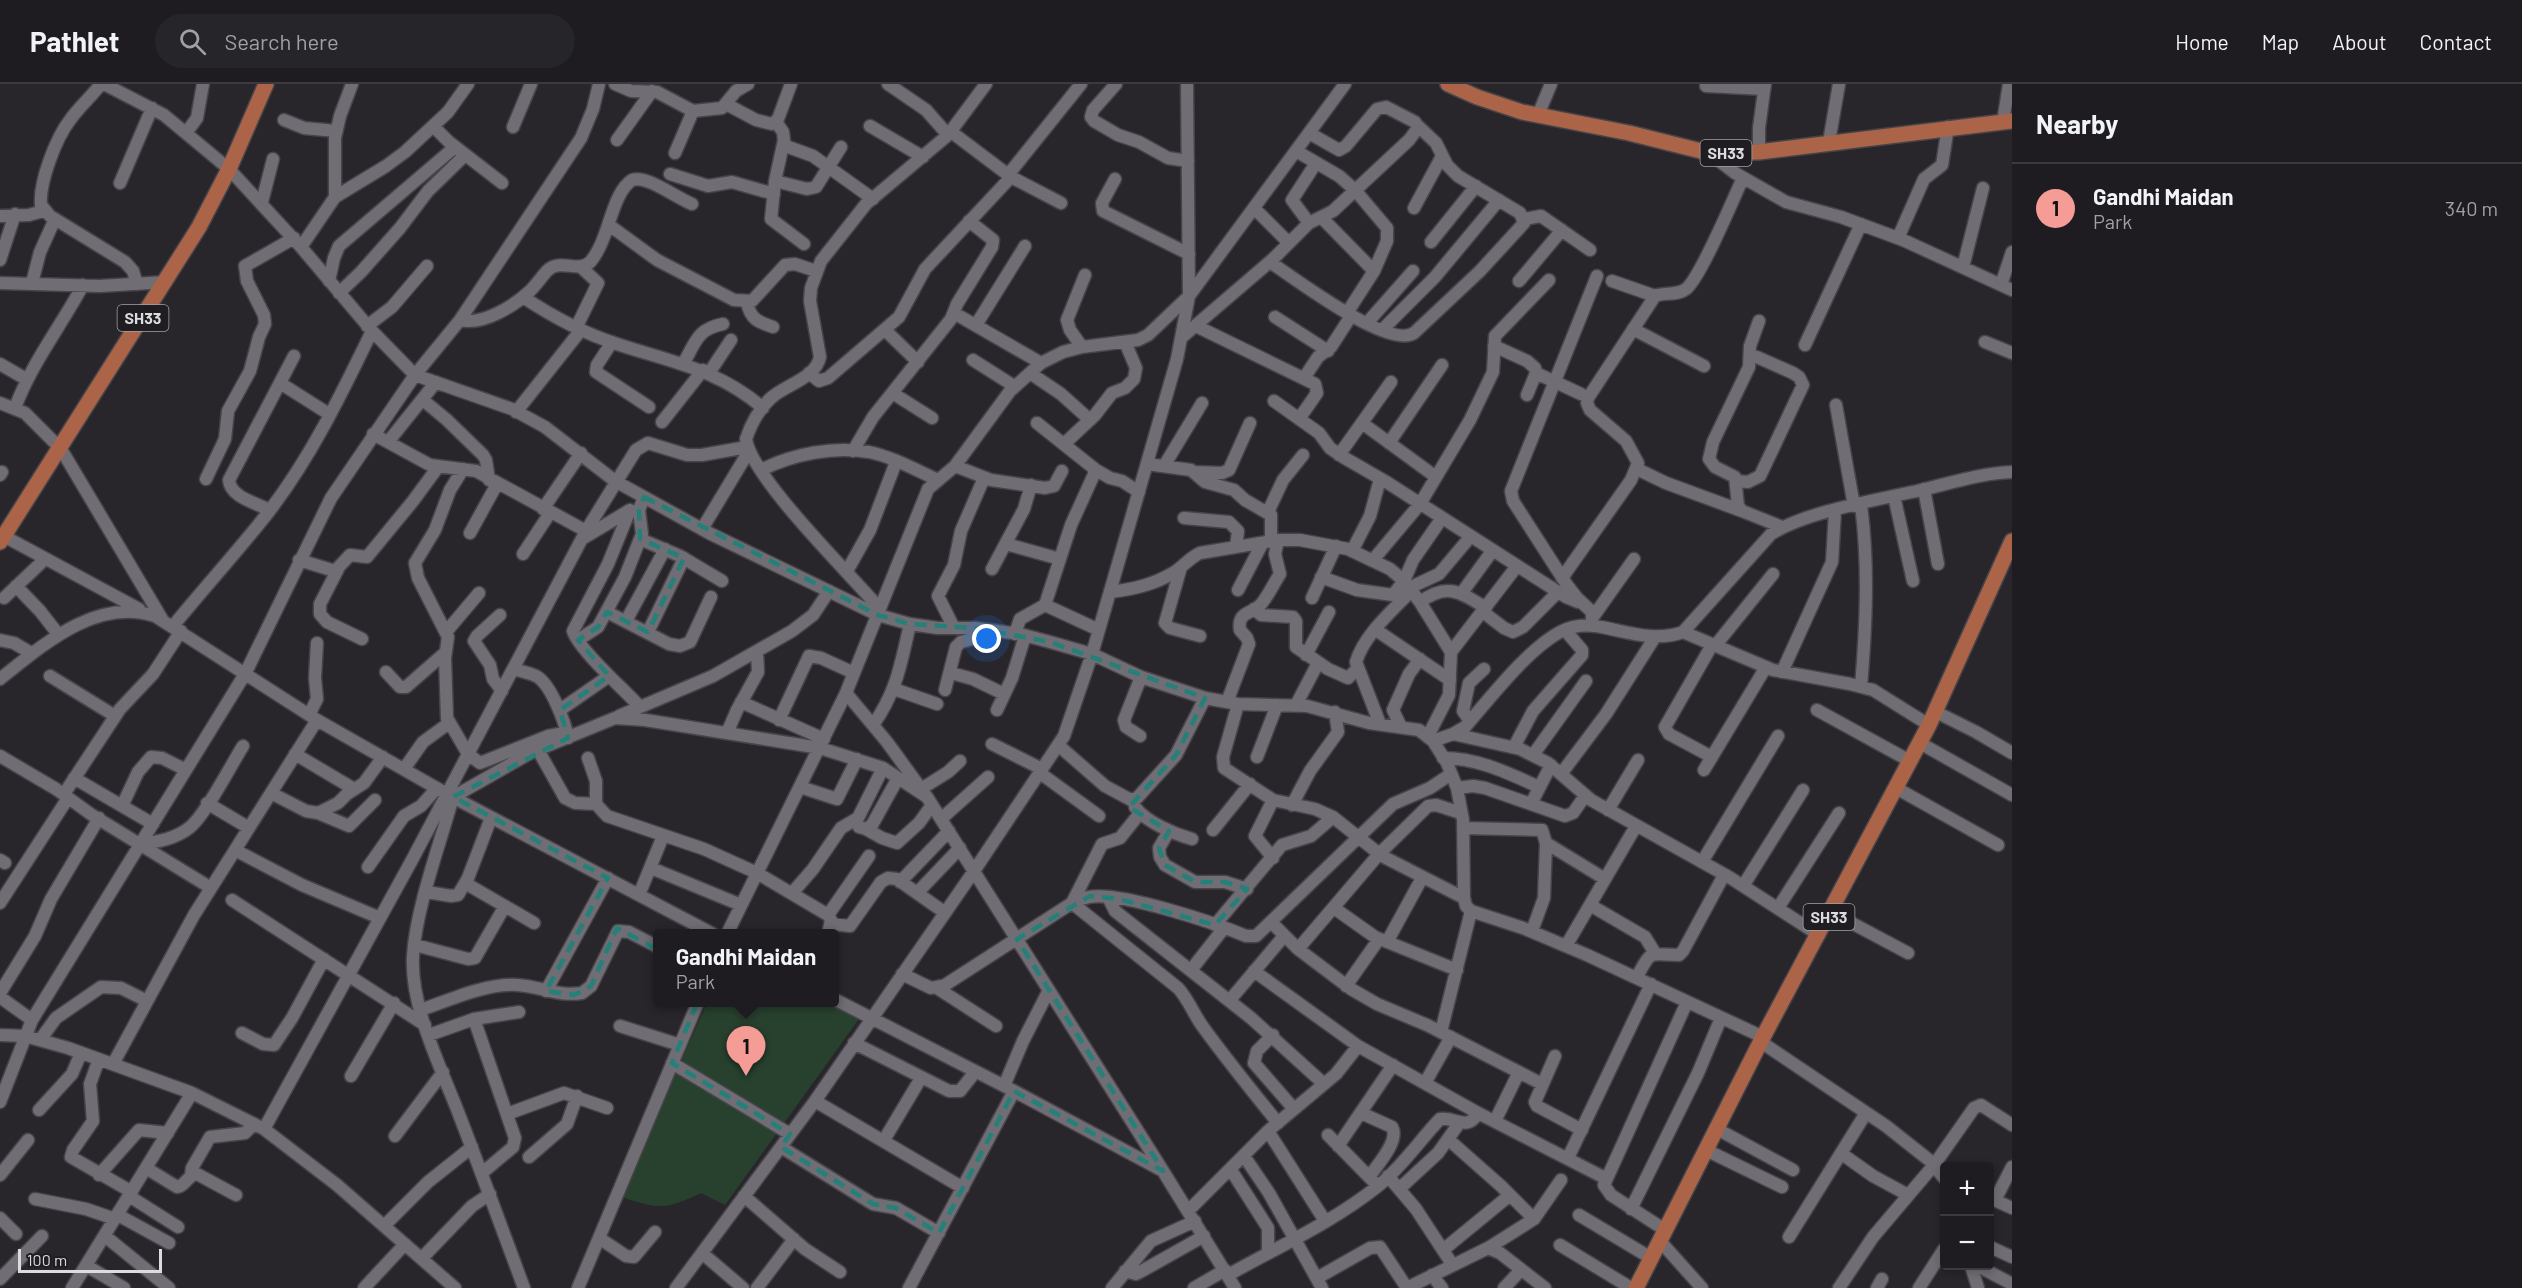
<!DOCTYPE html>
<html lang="en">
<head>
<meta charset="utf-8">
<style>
  body { margin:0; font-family:Barlow,sans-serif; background:#262529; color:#f1f3f6 }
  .controls { position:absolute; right:18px; bottom:18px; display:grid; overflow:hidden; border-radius:6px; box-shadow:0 3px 9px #0003 }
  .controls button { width:54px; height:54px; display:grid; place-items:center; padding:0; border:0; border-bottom:2px solid #3c3a3e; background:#1e1c20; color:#f1f3f6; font:30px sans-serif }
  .scale { position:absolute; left:18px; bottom:15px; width:144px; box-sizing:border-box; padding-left:6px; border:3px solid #dcdbde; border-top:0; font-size:16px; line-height:21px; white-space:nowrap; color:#dcdbde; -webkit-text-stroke:4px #1f1d22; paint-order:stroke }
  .you { position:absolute; left:987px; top:555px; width:21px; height:21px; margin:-15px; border:4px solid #fff; border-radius:50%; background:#1a73e8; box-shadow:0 0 0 9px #1a73e833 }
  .badge { display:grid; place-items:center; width:39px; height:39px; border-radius:50%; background:#f59c96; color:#111; font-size:20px; font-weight:700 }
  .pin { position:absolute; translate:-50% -50px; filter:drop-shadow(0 2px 3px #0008) }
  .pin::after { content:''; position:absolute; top:32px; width:21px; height:18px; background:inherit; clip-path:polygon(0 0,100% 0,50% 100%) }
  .popup { position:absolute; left:653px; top:845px; width:186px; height:78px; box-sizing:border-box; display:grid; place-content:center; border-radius:6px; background:#1e1c20; filter:drop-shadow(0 2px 4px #0005); font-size:20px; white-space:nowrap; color:#a1a1a5 }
  .popup b { font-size:22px; color:#f1f3f6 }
  .popup::after { content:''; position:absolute; left:50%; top:100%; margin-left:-12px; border:12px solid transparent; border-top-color:#1e1c20 }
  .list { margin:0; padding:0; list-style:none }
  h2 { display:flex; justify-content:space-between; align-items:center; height:78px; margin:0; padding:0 24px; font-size:26px }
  h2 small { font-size:20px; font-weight:400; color:#a1a1a5 }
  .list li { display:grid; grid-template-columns:39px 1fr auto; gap:18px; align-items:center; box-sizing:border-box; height:90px; padding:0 24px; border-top:2px solid #3c3a3e }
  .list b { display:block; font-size:22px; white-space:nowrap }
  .list p { margin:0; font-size:20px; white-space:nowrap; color:#a1a1a5 }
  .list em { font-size:20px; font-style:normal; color:#a1a1a5 }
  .icon { flex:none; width:33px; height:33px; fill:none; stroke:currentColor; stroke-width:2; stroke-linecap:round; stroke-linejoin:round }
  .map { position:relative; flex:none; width:2012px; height:1204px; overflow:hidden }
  header { display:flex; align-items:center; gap:36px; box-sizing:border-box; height:84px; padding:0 30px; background:#1e1c20; border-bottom:2px solid #3c3a3e }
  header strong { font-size:28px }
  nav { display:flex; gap:33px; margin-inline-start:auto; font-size:21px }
  .search { width:420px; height:54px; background:#262529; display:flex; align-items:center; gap:15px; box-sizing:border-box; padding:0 21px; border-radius:33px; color:#a1a1a5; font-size:22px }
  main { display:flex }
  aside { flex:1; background:#1e1c20 }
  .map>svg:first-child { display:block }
  .green { fill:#28412e }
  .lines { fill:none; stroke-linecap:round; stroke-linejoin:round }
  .minor-casing { stroke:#464449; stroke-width:15 }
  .major-casing { stroke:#464449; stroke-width:18 }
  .minor { stroke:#706e74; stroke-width:12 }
  .major { stroke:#ab6447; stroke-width:15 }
  .marked { fill:none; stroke:#248079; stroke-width:4.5; stroke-dasharray:12 8; stroke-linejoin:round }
  .labels { text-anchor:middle; stroke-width:5; stroke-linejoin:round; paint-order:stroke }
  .shield { fill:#1f1d22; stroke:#a3a2a6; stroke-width:1.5 }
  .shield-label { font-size:16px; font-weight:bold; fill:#dcdbde }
</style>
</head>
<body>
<header>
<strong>Pathlet</strong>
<div class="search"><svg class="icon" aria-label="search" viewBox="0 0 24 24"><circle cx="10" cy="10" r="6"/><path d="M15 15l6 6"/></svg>Search here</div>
<nav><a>Home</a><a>Map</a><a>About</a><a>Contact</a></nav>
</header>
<main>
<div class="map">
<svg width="2012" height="1204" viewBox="0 0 2012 1204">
  <rect width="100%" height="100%" fill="#28262b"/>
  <!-- green -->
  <path class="green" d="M707,919H829L859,935L725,1121L701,1109C663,1127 660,1125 621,1113Z"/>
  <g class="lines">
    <defs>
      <path id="minor" d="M101,0C91,13 79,23 70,36C56,54 39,98 41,121L50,132L125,178L133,187L137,200
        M104,0L164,31L229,85L301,163L372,247L415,291L512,325L545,343L615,397L644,413L709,449L878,531
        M615,0L631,7L657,8L693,27L722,24L736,7L748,0
        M888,0L926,26L948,51
        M986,0L948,51L866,120L821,177L811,204L810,217L820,273C816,294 785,301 771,314C759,325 751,340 746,355C751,392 845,485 873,517L878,531L910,540L938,544H975L1020,550L1050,558L1092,570L1141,593L1205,614L1238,620L1307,622L1369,639L1419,646L1433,657L1447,679L1457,704L1463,736L1464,814L1466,822L1471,827L1523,844L1587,871L1763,953
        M1116,0L1093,26L1091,33L1094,37L1118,51L1139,58L1168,74L1188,77
        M1706,2L1764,5
        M726,20L756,36L772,40L778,35L791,0
        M1538,31L1551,0
        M284,36L304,44L336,47
        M776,38L783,48L784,56L775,97L771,135L804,160
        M2003,38L2009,0
        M433,42L449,58L502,99
        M870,42L923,73
        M513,43L531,0
        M950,47L1011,93L1061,119
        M186,49L197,34L203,0
        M617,56L652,7
        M1829,58L1839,0
        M783,61L813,72L873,115
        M1296,67L1339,92L1355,106L1387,144V157L1374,187L1347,229
        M1759,68V44L1765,0
        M675,69L693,27
        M1709,69L1735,89L1786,118L1841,133L1903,156L2012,206
        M670,90L708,102L732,98L774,110
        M1008,91L1081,0
        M1115,95L1102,119L1103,127L1189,170
        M775,97L807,105L816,103L841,63
        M120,99L152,24
        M335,113V54L340,32L352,0
        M262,118L273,75
        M1254,124L1289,159
        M1414,124L1442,72
        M0,132L29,131L43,127
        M1321,133L1374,187
        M1524,135L1541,132L1590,166
        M1309,139L1292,116L1316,79
        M609,141L657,176L734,216L752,217L785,181L795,180L816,187
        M1898,154L1924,95L1942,81L1948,43
        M1431,158L1476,102
        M301,163L335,113L386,82L405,68L448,28L468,0
        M0,176L15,130
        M1270,178C1294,194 1389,266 1414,249L1480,187L1524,139L1520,129L1458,92L1447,81L1436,59L1417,41
        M1963,183L1983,104
        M329,197L334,174L339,162L455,63
        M1519,197L1562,146
        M1612,197L1655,212
        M0,199L100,202L166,198
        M32,199L40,168L55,135
        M2001,201L2012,168
        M339,209L361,188L400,144L428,107L465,71
        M523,213C553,233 583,249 617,260C671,278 718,285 763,324
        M747,218C750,235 758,238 773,243
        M954,229L1041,279
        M1275,233L1328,267
        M460,236C482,242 514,222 530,207C537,200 542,192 548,186C561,174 580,190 591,177C610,154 611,110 632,96C647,91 675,113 692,120
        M1759,237L1750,262L1749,283L1713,358L1709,375L1715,383L1735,393L1738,422L1742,427L1782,443
        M1367,239L1413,187
        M976,241L1025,162
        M367,242L392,223L427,182
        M1196,242L1315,300L1317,309L1299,335
        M576,244L598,199L581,183
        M1633,245L1704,282
        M885,246L918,278
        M1382,246L1435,193L1499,116
        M1181,254L1273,175L1309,139L1333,127L1409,56L1418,44L1415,38L1386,23L1377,25L1346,62L1339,66L1309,49
        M612,258L597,281L596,288L649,323
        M1985,258L2012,269
        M1805,261L1861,140
        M1494,262L1527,277L1535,284L1536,289L1527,311
        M1082,263L1070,246L1067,236L1085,191
        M973,276L1014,302
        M0,280L26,295
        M683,280C696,258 697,245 723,240
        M709,289L731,256
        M809,289L819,297L828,294L899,233L925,185L1011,93
        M1030,289L1061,310L1090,336
        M1536,289L1581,310
        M1304,294L1318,273L1331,263L1351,232
        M280,299L329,330
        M894,310L932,334
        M423,316L447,336L483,371L486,376L489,396
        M1274,317L1319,349L1330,364L1343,373L1388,399L1566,513L1578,518
        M0,319L25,329L61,365L162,535
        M1836,321L1854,422
        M15,324C31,280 61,242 83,201
        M516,328L581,246
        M662,338L703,286
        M1037,339L1096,386L1110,394L1122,397L1139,408
        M1362,339L1436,393
        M373,350L430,381L476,387L586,447
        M388,358L436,298
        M1389,359L1442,281
        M1064,360L1095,331L1112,309L1125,304L1134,295L1136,284L1125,258
        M853,367L873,333L951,235L957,220L992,163L993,156L969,137
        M1339,371L1391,298
        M1147,380L1191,386L1205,398L1234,406L1245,416L1271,431V458
        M955,382L991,396L1045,404L1054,402L1062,387
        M1164,382L1202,319
        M463,385L450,406L435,446L415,479L418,494L448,553L445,574L447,634L468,670L480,679L548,652L559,650L567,653
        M1637,385L1666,399L1742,427
        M761,386C793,370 833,362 869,368C893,373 916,386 938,396
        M1195,388L1222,389L1229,386L1250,339
        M0,391L2,388
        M206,395L225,355L228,327L250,287L259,253L265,240L264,231L247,197L245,182L294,154
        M1737,397L1748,398L1760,392L1803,301L1799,293L1793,289L1750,270
        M1924,405L1938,480
        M1894,412L1913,497
        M1861,421C1869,482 1866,542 1861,603
        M543,425L581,369
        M270,426C256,419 230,413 229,396L294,272
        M630,426L608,480L573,547C579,566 625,606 640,623
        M1268,428L1283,396L1303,371
        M1184,434L1229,438L1238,447L1236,463
        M702,445L749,367
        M470,449L497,400
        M0,450L139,525
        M585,453L630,426
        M640,455L680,472L722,497
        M1006,460L1060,475
        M1352,467L1370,432L1380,395
        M523,470L550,429
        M299,476L335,487L350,471L367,473L413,417L438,383
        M1373,476L1420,420L1470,336L1493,288L1495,252L1549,196
        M1181,483L1165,539L1170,544L1200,552
        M338,485L320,520V530L327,538L362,555
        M992,485L1024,425L1031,401
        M847,487L870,446L896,378
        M1321,493L1357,506L1393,511L1404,497L1413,476L1442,434
        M1562,494L1631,396L1638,379L1626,357L1590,326L1587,319L1588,314L1655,212C1664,208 1677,212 1686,205C1701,193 1733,115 1743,94
        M16,502L40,527L58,550
        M1409,504L1439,490L1471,452
        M1238,506L1262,460
        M1110,508C1133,505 1153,501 1173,489C1183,483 1189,474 1200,469L1278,456H1300L1348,465L1390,485L1404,497L1420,518L1451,568L1449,611L1428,652
        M1461,510L1493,466
        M4,514L45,475
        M1312,514L1336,462
        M1420,518C1447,498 1460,508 1486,524
        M1045,521L1099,546
        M1254,525L1261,531L1293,533L1296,537V563L1328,585L1348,594L1358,584
        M607,528L669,560L680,562L690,558L711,513
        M1483,528L1504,544L1513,548L1523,543L1558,508
        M500,531L477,552L474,557L490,581L493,595L502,607
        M1593,533L1634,475
        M626,537L665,465
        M173,542C204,504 237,468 267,430C310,375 342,309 372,247
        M1592,542V528L1577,514L1567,501L1513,417L1511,407L1597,192
        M954,544L938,512L954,481L961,447L984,394
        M1376,546L1450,596
        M446,548L479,509
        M648,548L684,474
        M1683,548L1773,586L1850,600L1873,606L1929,641
        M1015,550L1020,535L1045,521L1071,441L1096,386
        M0,556L14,559L31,569
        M578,556L598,543L625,493L642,450L639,426L644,413
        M1712,561L1665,643L1669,650L1712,673
        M1715,562L1773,490
        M1451,568L1517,482
        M1306,571L1329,528
        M513,585C520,587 529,589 536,592C551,600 565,638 568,654
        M386,588L400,603H406L446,568
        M1782,588L1832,478L1835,427
        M951,589L973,595L1004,610
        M50,592L115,632
        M0,595C43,561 96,513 155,532L317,636L447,710L713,850
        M894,605L937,620
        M945,606L956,563L961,558L972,555L975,544
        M846,609L887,658L927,713L1163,1087
        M741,618L824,655
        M1227,618L1249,560L1247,554L1240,546C1237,526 1253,531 1262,519C1269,510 1274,499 1280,490L1275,470L1278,456
        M1238,620L1223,673L1224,684L1273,716L1315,725L1333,733L1382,772L1464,814
        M1296,621L1318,579
        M560,626L609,592
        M997,626L1012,594L1025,552
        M1817,626L1910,677
        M1936,628L1976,648L2012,669
        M309,631L317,615L315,594L317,559
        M619,632L713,592L792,547L813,531L829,507
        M779,636L809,572L821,574L854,589
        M1470,637L1463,627L1469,599L1484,585
        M1380,640L1356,578C1364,551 1392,527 1411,507
        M873,641C897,607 901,579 910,540
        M1401,643L1393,626L1409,590L1420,575
        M727,649L737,626L758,588L757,567
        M1453,650L1520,665L1548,679L1591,716L1729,793L1819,851
        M1140,652L1126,643L1124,636L1141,593
        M1433,657L1453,650L1465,643C1491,613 1527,566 1560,548C1573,541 1587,540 1601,543C1628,548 1656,558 1683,548L1771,450C1807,427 1878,416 1921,406C1951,399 1982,389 2012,388
        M1920,659L2012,711
        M992,660L1042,685
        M1058,661L1105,702L1131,716L1137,714L1176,671L1205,614
        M1514,663L1533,627L1582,571V566L1565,546
        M538,666L565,714L575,719L596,720L607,732L704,765L757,789L828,831L831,836L828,850
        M295,670L354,705
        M1533,671L1586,597
        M0,672L56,705L92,731L211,804
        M1257,673L1277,621
        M588,674L596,697V720
        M1443,674C1478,674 1508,689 1539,703
        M404,685L423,658L449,639
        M1704,686L1766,583
        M1040,689L1099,732
        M1561,690L1606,630L1655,553
        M74,694L153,740
        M800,703L837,715L857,675
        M1457,704L1473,702L1485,704L1565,732L1573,729L1585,712
        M1896,704L1998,761
        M921,705L948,688L960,677
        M271,709L306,727L318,729L338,719L347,710L364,699L383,673
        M64,710L120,625L153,590L181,547
        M207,719L249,744
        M1531,720L1551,681
        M1292,721L1310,687L1338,648L1335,628
        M122,722L138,688L151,673L162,674L186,686
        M1135,723C1146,738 1174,750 1192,755
        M1608,726L1638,676
        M318,729L349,742L375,716
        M1140,729L1120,754L1102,760L1072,819L1178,904C1189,916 1194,931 1203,943C1227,976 1252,1007 1278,1039
        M941,735L988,693
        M859,743L866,745L872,741L898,694
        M1463,744L1542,746L1546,759L1544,814L1532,847
        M866,745L882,754L897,759L919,739L932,721
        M1213,746L1250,700
        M1169,747L1159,764L1160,773L1165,781L1195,798H1225L1247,805
        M141,759C157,759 176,754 189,744C205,732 231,681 243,662
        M1546,759L1605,795
        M235,766L302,801L380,834
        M1273,774L1255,752L1273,716
        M0,776L5,779
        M1702,778L1778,652
        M368,783L404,732L421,722L437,704
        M651,784L741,821
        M900,798L949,747
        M465,799L534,839
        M1743,802L1803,706
        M427,808L451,812L458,811L468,794L491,734
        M793,808L813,785L841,744L858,734L883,684
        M917,809L960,764
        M639,811L663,752
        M1108,813L1115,827L1251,934L1324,1000
        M232,816L425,941
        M0,819L68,714
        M1590,821L1645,853L1655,869
        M1334,824L1375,853L1457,886
        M1778,824L1839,729
        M1831,828L1908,869
        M828,831L869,772
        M1272,839L1298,865L1351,905L1377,920L1427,941L1542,1000
        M831,840L850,842L881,798L888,794L897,795L944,828
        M1215,841L1282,761L1311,752L1333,733
        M727,850L846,609L928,405L955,382L1010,307L1041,279L1063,268L1082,263L1138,256L1148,251L1189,212L1345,0
        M1387,858L1422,794
        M415,861L468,875L475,874L505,822
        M1566,862L1636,742
        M1298,865L1379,770L1428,722L1436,721L1461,729
        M1191,886L1224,844
        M1254,887L1358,962L1478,1029L1605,1094
        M902,890L931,904L945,901L1072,819C1077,816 1083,814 1089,813C1120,807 1215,839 1246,852H1256L1393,720L1430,704L1451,690
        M1637,893C1652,864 1649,871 1679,871L1683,867L1724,791
        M1346,902L1379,855
        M937,904L996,942
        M546,907L608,794
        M0,909L35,852L51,815L99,734
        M0,913L32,936
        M834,915L1014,1007L1163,1087L1235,1204
        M1230,916L1284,852
        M421,926C449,916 487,899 517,901C539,902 559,913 582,909L591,902L618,847L629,848L658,863
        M474,935L515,1054L513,1063L482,1089
        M620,942L680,961
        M1441,948L1471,827
        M242,949L263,960L274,961L292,934L324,875
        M0,951L25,952L68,964L192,1009L264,1045L337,1101L455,1204
        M429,951L474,935L519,928
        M1273,951L1257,967L1254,979L1294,1025
        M40,956L56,934L101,903L121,904L147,917
        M1761,958L1886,1042L1929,1076L1944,1094
        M854,959L949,1007H960L975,988
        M1555,972L1535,1018L1537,1022L1582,1046
        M99,975L90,1000L93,1037L73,1066L71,1073L132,1108
        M672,979L790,1050
        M113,980L194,831L317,636
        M351,992L394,919
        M1425,999L1451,953
        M1004,1002L1023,957L1049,906
        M815,1017L963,1104
        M0,1018L32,936L245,590L331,414L415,291L460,236L581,54L593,25L599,0
        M39,1026L72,990L81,969
        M1361,1029L1392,1043C1400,1057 1377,1081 1369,1093
        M507,1030L564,1009L607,1024
        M1495,1037L1519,988
        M264,1045L412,776L586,447L636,366L648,359L687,371H702L747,363
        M1717,1045L1793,1086
        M1268,1047L1325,1137
        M1328,1051L1375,1099
        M395,1052L443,988
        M884,1056L921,994
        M1449,1056L1501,1102L1534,1135
        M1338,1062L1393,981
        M781,1063L873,1120L896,1124L939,1149
        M1706,1066L1782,1103
        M1842,1070L1873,1092L1908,1111
        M1244,1072L1269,1109L1322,1204
        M529,1073L567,1040L577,1012
        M1568,1074L1651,900
        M146,1084L177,1103C186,1102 187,1091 197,1090L236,1111
        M1231,1086L1268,1144V1169
        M0,1091L28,1056
        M99,1091L139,1046L168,1049
        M191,1092L192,1084L210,1053L245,1049L254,1040
        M1388,1092L1416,1125L1452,1180
        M1399,1105L1438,1069L1460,1038
        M129,1112L178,1143
        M744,1112L805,1165L840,1188
        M1990,1114L2012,1124
        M35,1115L86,1125L115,1135
        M1995,1116L2012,1083
        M1631,1125L1698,989L1721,934
        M1189,1126L1268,1047L1336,990L1358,962
        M118,1131L169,1159
        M1579,1131L1651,1174
        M0,1134L16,1150
        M384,1142L428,1098L472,1063
        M1665,1146L1611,1111L1604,1101L1687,918
        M105,1152L169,1204
        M1789,1153L1866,1029
        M599,1154L626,1172L634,1173L655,1148
        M1660,1157L1702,1204
        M1560,1161L1631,1204
        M1990,1163L2012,1173
        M1488,1164L1534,1135L1561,1096
        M1443,1166L1510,1111
        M702,1169L743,1204
        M422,1174L472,1122L490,1110
        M87,1182L124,1204
        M1971,1182L1978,1204
        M1978,1182L2012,1200
        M1125,1187L1136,1190L1140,1188L1204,1152
        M1228,1191C1278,1163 1333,1138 1378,1102C1402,1083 1419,1057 1440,1035C1457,1033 1467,1048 1478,1029
        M1432,1191L1442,1204
        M1317,1194L1370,1164L1380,1163L1407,1204
        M0,1195L42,1152
        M72,1204L192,1009
        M364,1204L405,1160
        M524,1204C503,1147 482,1090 460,1033C442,985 410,924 413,872C416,824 440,760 453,713L532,668L615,634L645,636L820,664L883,684L927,713
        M578,1204L698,918
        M676,1204L815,1017L974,787L1064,652L1092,570L1177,275L1189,212L1187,0
        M757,1204L794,1155
        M909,1204L1014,1007
        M1112,1204L1151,1157L1195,1137
        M1194,1204L1225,1186
        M1407,1204L1488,1164L1500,1169L1545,1204
        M1504,1204L1521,1186
        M1839,1204L1873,1153L1934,1081L1974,1024L1981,1021L2012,1041
        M1877,1204L1882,1195
        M1919,1204L1944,1165"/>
      <path id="major" d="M1448,0L1477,13L1522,28L1629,49L1709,69L1759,68L2012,37
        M0,458L199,143L229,85L266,0
        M1636,1204L1763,953L1929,641L2012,457"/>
    </defs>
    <!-- minor casing -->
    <use href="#minor" class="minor-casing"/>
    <!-- major casing -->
    <use href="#major" class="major-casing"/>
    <!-- minor -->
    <use href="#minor" class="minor"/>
    <!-- major -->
    <use href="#major" class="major"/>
  </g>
  <!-- marked area -->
  <path class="marked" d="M644,413L878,531L910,540L975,544L1050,558L1205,614L1176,671L1129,723L1169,747L1159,764L1165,781L1195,798H1225L1247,805L1215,841L1119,815L1090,812L1017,855L1163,1087L1014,1007L939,1149L896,1124L873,1120L781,1063L790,1050L672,979L708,893L617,844L591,902L574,911L546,907L608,794L453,713L568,654L560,626L609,592L578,556L598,543L607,528L648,548L684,474L640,455L639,426Z"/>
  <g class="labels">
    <!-- shield labels -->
    <g class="shield">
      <rect x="1700.5" y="56" width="51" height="26" rx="4.5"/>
      <rect x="117.5" y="221" width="51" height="26" rx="4.5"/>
      <rect x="1803.5" y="820" width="51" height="26" rx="4.5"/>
    </g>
    <g class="shield-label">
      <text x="1726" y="75">SH33</text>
      <text x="143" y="240">SH33</text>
      <text x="1829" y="839">SH33</text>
    </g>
  </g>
</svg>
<div class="controls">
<button>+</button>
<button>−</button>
</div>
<div class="scale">100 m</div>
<div class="you"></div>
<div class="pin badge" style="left:746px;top:992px">1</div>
<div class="popup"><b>Gandhi Maidan</b>Park</div>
</div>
<aside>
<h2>Nearby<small></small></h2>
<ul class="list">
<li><span class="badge">1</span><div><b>Gandhi Maidan</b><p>Park</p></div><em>340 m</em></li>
</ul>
</aside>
</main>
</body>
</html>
